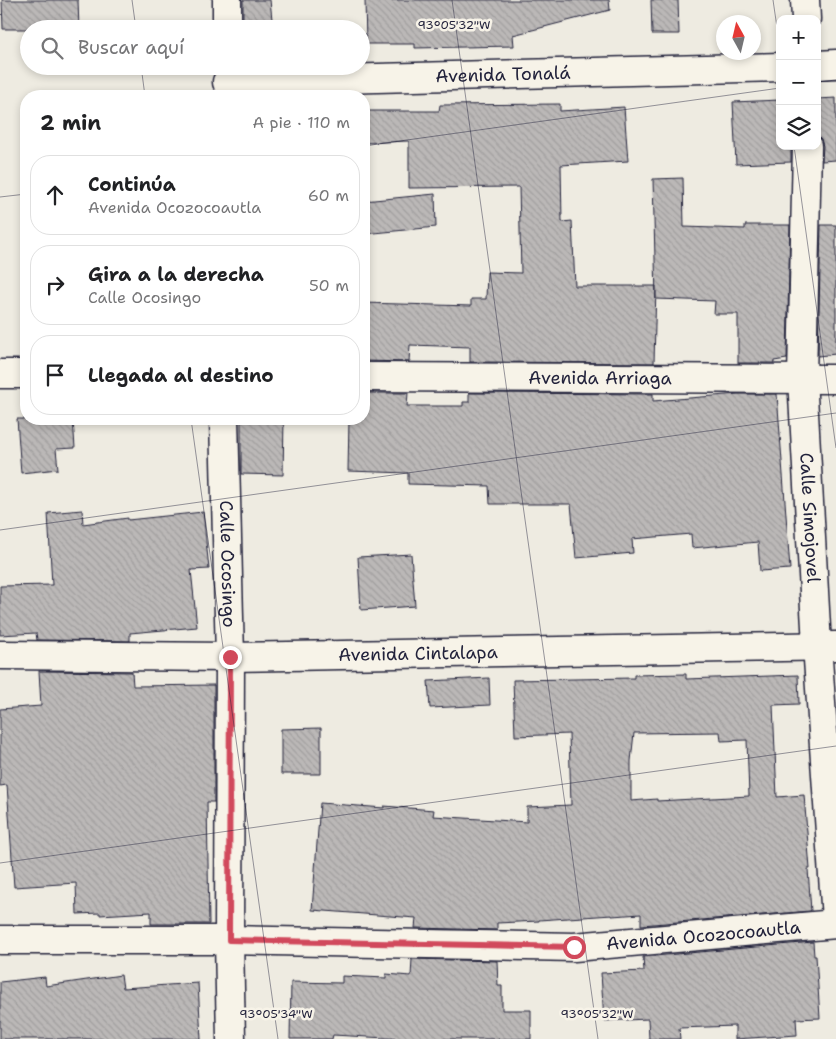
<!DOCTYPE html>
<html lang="es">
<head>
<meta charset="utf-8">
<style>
  body { margin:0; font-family:"Shantell Sans",sans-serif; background:#f2f2f2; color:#202124 }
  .controls { position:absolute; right:15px; top:15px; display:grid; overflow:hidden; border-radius:10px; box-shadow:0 2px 8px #0003 }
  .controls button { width:45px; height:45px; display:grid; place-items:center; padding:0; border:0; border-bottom:1px solid #e0e0e0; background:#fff; color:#202124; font:25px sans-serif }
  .compass { position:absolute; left:716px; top:15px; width:45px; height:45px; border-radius:50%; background:#fff; box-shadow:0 2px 8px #0003; rotate:352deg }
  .stop { position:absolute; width:15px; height:15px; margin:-11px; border:4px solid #d1495b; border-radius:50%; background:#fff }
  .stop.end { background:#d1495b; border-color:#fff; box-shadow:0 1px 5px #0008 }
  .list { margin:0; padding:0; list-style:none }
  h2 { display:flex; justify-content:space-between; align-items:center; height:65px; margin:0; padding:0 20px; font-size:21px }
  h2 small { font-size:16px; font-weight:400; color:#757577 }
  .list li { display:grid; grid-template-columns:32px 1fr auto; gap:15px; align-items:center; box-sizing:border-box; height:80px; margin:0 10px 10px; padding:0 10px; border:1px solid #e0e0e0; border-radius:20px }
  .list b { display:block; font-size:19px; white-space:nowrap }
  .list p { margin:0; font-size:16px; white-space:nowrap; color:#757577 }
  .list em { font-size:16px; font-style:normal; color:#757577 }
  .icon { flex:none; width:28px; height:28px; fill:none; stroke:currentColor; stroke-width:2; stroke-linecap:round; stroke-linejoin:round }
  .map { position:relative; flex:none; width:836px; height:1039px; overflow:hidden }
  .search { position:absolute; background:#fff; box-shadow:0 2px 8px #0003; left:20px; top:20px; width:350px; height:55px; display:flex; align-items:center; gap:12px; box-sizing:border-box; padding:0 18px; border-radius:28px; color:#757577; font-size:19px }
  .panel { position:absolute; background:#fff; box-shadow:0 2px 8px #0003; left:20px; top:90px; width:350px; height:335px; border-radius:20px }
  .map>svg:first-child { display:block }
  .building { fill:url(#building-back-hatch); stroke:#22223b; fill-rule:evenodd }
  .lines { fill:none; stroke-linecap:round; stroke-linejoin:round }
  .minor-casing { stroke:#22223b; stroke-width:31 }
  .minor { stroke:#f7f3e8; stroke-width:28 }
  .route { stroke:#d1495b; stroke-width:6 }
  .ticks { fill:none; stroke:#22223b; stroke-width:1; stroke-opacity:0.45 }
  .labels { text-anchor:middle; stroke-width:5; stroke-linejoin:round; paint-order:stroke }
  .street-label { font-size:18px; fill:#22223b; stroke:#f7f3e8 }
  .ticks-label { font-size:12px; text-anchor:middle; fill:#22223b; stroke:#f7f3e8; stroke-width:5; stroke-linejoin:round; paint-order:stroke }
</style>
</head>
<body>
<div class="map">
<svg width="836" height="1039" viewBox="0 0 836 1039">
  <defs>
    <pattern id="building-back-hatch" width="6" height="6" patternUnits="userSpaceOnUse" patternTransform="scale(1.25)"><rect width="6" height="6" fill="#bbb8b7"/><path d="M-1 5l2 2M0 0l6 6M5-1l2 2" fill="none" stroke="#a09e9e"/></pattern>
  </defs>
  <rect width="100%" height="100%" fill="#eeebe1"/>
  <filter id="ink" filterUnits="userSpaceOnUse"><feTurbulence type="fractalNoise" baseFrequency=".02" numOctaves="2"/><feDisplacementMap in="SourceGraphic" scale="10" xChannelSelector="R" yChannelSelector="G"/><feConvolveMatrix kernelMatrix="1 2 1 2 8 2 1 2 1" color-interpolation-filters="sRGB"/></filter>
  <g filter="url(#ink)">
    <!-- building -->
    <path class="building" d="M2,0H78L79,29H3Z
      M243,0H270L273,29H243Z
      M365,0H609L610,10L513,35L514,46L415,48V44H366Z
      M651,0H678L679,34H652Z
      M836,98V160L822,161L823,146L821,139L817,135V99Z
      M780,100V146H791V162L736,164L733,102Z
      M560,104V111L624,107L628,161L561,165L562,222L572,221L575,286H656L654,363L470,362V347L410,345L409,362L364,361V303L471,306V299H486L487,272L521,273L519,187L409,188V141L364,143V111H439L440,105Z
      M683,178L684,227L745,229V225H790L787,359L774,361V363H738V314H714L715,301L656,299L653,179Z
      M435,194L436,227L364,234V201Z
      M821,225H836V354L818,356Z
      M364,393H408L407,406H463V402H469V393L653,394V401L738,394H777L790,569L760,571L758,542L692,548L691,534L632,539L633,553L576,558L571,504H490L489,486L408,484V473L348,471L349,419H364Z
      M17,419H73L75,448L56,449L58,469L21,473Z
      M241,419H284L283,475L241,474Z
      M82,510L83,524L128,518V520L203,512L209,569L191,570L197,627L130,633V641L37,640L36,633L0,635V586L52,585L48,513Z
      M411,554L415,606L361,610L358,557Z
      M39,671L132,672L133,686L214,685V802H207L209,924H151V912L100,915V913L77,914L76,883L14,887L7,785L0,786V709L41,706Z
      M686,674V679L798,675L799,704L773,705L777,797L804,795L810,869H808L811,911L641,925V914L612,916V915L539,920V921L497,923V930L415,928L416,918L312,910L320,803L384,808V806L434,810L433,816L527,822V807L571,805L569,734L515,736L513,680L634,678V675ZM720,732L721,741L747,740L749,796L657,801V799L631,801V761L634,733Z
      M489,678L490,705L430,708L428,681Z
      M321,728V774H281V729Z
      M813,942L814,956H816L820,1018L796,1019L797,1035L735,1039V1026L679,1028L680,1039H649L648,1019L604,1021L601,973L644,971L643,957Z
      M412,959L497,961L498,986H502V1010H531V1039H403L333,1035L332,1039H290L291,982L342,983V976L386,978V974L411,976Z
      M121,975L123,988L198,983L201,1039H0V982L45,977L46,986Z"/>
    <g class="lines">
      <defs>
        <g id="minor">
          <path d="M227,0V29"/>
          <path d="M805,0L806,19"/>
          <path d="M817,65L836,64"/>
          <path id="s1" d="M227,82L780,67"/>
          <path id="s2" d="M807,146L802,378L817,645L836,919"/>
          <path d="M0,374H26"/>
          <path id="s3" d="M364,377L836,379"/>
          <path id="s4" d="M224,419L230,657L229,940L231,1039"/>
          <path id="s5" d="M0,655L230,657L836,646"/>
          <path id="s6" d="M0,940H229L574,947L836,924"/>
        </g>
      </defs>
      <!-- minor casing -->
      <use href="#minor" class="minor-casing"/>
      <!-- minor -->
      <use href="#minor" class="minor"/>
    </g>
  </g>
  <g class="lines" filter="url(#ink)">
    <!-- route -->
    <path class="route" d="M230,657L229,940L574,947"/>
  </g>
  <!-- ticks -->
  <path class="ticks" d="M132,0L136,29M452,0L598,1039M773,0L780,48M141,66L145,96M817,82L836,80M364,146L780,88M794,146L836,448M0,197L26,194M191,419L278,1039M0,530L836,413M0,863L836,746"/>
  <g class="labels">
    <!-- street labels -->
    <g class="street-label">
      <text dy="6" stroke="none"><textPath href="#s1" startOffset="276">Avenida Tonalá</textPath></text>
      <text dy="6" stroke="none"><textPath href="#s3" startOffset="236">Avenida Arriaga</textPath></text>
      <text dy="6" stroke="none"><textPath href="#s2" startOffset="372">Calle Simojovel</textPath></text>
      <text dy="6" stroke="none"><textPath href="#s4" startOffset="145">Calle Ocosingo</textPath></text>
      <text dy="6" stroke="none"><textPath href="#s5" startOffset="418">Avenida Cintalapa</textPath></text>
      <text dy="6" stroke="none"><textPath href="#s6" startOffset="704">Avenida Ocozocoautla</textPath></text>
    </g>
  </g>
  <g class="ticks-label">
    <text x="454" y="29">93°05'32"W</text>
    <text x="276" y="1018">93°05'34"W</text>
    <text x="597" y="1018">93°05'32"W</text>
  </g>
</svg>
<div class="controls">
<button>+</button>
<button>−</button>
<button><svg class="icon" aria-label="layers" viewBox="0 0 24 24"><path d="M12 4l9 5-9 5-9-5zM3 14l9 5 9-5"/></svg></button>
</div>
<svg class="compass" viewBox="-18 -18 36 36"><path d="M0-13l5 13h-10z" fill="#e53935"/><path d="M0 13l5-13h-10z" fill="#757577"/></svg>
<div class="stop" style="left:574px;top:947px"></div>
<div class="stop end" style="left:230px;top:657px"></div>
<div class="search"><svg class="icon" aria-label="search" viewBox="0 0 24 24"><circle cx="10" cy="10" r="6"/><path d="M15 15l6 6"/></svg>Buscar aquí</div>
<section class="panel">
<h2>2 min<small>A pie · 110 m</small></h2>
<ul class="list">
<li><svg class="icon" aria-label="ahead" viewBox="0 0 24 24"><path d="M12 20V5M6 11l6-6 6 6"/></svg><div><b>Continúa</b><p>Avenida Ocozocoautla</p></div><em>60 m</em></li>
<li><svg class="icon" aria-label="right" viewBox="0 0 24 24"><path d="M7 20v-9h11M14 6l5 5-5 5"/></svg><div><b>Gira a la derecha</b><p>Calle Ocosingo</p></div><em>50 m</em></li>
<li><svg class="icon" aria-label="arrive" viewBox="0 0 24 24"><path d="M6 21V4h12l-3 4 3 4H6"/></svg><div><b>Llegada al destino</b></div></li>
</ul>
</section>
</div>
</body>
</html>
